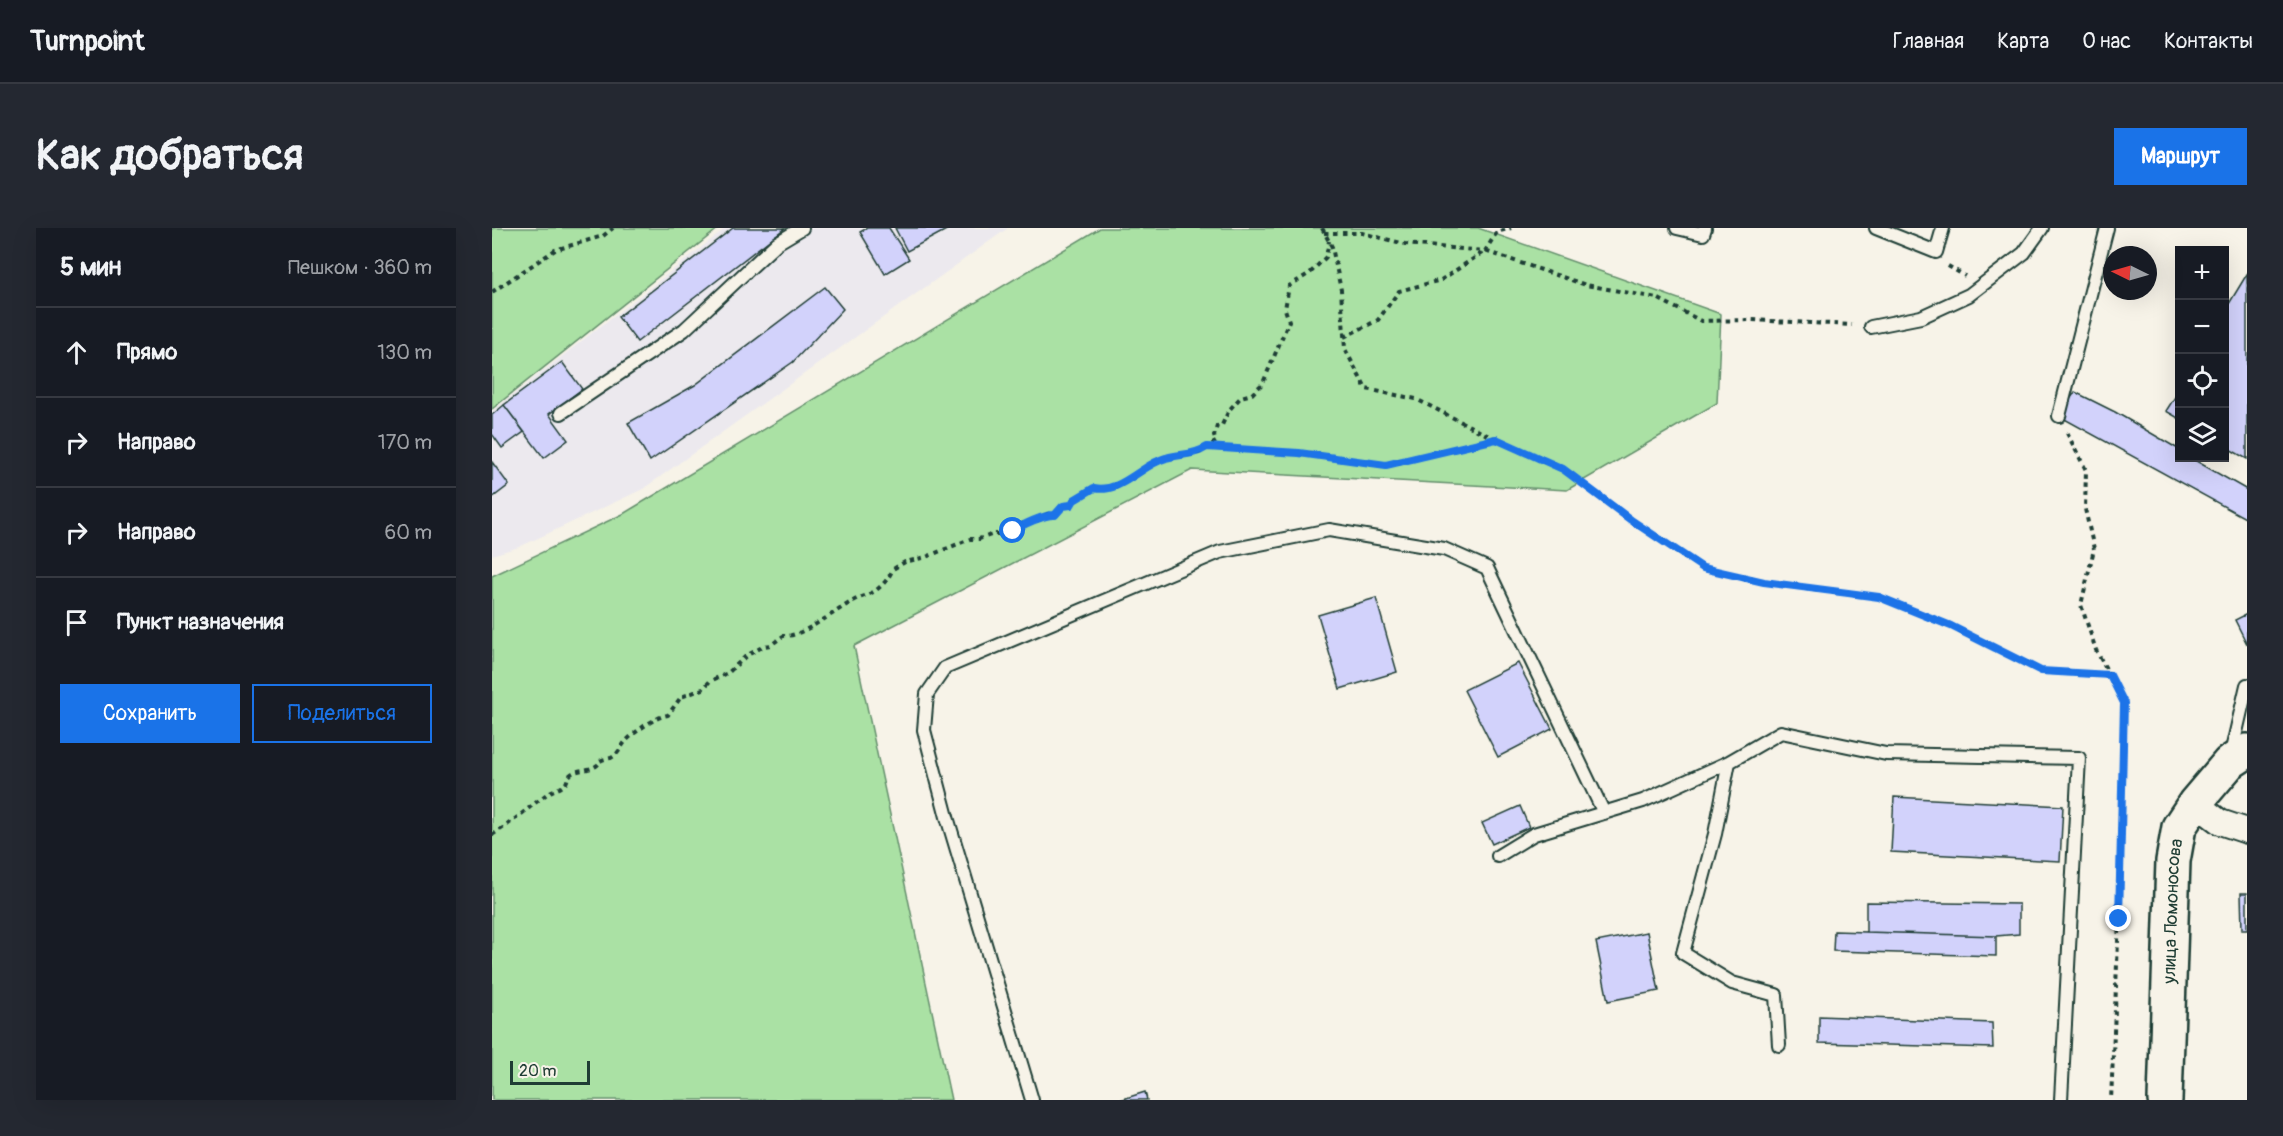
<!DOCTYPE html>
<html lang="ru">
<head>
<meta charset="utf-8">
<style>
  body { margin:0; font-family:Pangolin,sans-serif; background:#242831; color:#f1f3f6 }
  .controls { position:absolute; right:18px; top:18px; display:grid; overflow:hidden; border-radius:0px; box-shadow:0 6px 24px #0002 }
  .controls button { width:54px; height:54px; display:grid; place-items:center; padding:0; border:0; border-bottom:2px solid #363941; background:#171b24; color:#f1f3f6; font:30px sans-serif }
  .compass { position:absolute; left:1611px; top:18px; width:54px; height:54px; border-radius:50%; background:#171b24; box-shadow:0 6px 24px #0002; rotate:275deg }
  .scale { position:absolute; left:18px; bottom:15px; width:80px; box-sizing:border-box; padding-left:6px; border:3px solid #1f3d34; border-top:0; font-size:16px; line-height:21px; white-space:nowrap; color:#1f3d34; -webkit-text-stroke:4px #f7f3e8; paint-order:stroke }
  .stop { position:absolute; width:18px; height:18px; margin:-14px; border:4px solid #1a73e8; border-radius:50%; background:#fff }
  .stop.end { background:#1a73e8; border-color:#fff; box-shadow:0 2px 6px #0008 }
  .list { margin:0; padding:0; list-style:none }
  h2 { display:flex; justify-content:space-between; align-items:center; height:78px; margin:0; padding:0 24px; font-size:26px }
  h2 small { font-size:20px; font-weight:400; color:#9ea1a6 }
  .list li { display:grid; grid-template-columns:39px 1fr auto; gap:18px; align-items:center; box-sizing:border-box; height:90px; padding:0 24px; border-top:2px solid #363941 }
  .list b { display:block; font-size:22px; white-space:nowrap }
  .list em { font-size:20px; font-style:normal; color:#9ea1a6 }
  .actions { display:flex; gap:12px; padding:18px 24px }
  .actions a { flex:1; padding:14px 0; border:2px solid #1a73e8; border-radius:0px; text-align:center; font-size:21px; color:#1a73e8 }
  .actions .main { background:#1a73e8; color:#fff }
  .icon { flex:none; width:33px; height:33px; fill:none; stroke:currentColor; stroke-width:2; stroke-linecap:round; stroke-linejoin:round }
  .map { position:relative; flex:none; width:1755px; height:872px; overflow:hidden; border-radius:0px }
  header { display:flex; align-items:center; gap:36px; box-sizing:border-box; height:84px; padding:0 30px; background:#171b24; border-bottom:2px solid #363941 }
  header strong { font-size:28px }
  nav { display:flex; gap:33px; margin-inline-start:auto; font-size:21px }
  .intro { display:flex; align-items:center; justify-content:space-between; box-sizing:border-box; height:144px; padding:0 36px }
  h1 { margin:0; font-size:42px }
  .button { padding:15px 27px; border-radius:0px; background:#1a73e8; color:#fff; font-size:21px; font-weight:700 }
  main { display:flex; gap:36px; padding:0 36px }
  aside { flex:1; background:#171b24; border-radius:0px; box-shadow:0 6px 24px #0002 }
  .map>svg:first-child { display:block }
  .built { fill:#ece9ee }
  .green { fill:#aae1a4; stroke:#648f6c; stroke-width:1.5 }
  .building { fill:#d2d2fb; stroke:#1f3d34; stroke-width:1.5 }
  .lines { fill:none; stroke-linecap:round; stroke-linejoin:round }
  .lane-casing { stroke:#1f3d34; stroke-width:16 }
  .street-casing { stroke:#1f3d34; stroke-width:28 }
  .secondary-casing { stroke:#1f3d34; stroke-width:38 }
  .path { stroke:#1f3d34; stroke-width:4; stroke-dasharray:4.5 4.5; stroke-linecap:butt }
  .lane { stroke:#f7f3e8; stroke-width:12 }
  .street { stroke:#f7f3e8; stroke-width:24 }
  .secondary { stroke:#f7f3e8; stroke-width:33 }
  .route { stroke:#1a73e8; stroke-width:8 }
  .labels { text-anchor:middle; stroke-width:5; stroke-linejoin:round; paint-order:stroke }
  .street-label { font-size:18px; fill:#1f3d34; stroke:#f7f3e8 }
</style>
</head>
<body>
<header>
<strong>Turnpoint</strong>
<nav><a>Главная</a><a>Карта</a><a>О нас</a><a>Контакты</a></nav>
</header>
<div class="intro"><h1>Как добраться</h1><a class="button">Маршрут</a></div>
<main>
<aside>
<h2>5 мин<small>Пешком · 360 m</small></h2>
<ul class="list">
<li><svg class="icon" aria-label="ahead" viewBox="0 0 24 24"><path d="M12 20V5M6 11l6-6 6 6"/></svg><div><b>Прямо</b></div><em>130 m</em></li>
<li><svg class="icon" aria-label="right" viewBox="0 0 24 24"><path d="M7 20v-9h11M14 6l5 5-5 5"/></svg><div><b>Направо</b></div><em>170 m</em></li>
<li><svg class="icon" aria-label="right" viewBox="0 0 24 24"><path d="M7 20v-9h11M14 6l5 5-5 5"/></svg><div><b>Направо</b></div><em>60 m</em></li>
<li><svg class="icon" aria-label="arrive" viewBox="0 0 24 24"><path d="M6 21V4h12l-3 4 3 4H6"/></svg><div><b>Пункт назначения</b></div></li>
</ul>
<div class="actions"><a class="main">Сохранить</a><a>Поделиться</a></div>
</aside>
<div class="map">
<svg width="1755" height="872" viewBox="0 0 1755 872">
  <rect width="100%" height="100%" fill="#f7f3e8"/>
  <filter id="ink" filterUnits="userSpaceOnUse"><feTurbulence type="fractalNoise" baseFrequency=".0167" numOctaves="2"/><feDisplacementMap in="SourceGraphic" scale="12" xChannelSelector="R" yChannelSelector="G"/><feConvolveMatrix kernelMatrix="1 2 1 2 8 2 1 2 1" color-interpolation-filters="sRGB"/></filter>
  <g filter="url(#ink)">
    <!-- built -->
    <path class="built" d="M234,0H516L151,261L27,319L0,327V183Z"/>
    <!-- green -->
    <path class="green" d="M0,0H227L0,181Z
      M608,0H986L1229,86L1225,175L1075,262L700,242L362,418L459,872H0V348L131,286Z"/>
    <!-- building -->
    <path class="building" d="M241,0H293L145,114L126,89Z
      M375,0H397L417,31L393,46L368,4Z
      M403,0H458L415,23Z
      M1755,46V231L1732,218V84Z
      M333,59L351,81L301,134L158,233L136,195L203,157Z
      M70,134L90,161L57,186L76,212L52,230L12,177Z
      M1688,161V191L1674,183Z
      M1583,164L1623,184L1688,222V230H1699L1755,262V291L1567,188Z
      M12,177L32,204L10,220L0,206V187Z
      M0,234L17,257L0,270Z
      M884,370L905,444L848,461L826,387Z
      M1755,386V416L1743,392Z
      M1026,435L1060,501L1006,529L972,462Z
      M1402,569L1571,578L1568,633L1399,624Z
      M1028,578L1037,599L1000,616L990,595Z
      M1749,665H1755V702H1750Z
      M1374,674L1527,676V706L1504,708L1374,704Z
      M1342,703L1504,708V728L1341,723Z
      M1155,704L1167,763L1116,773L1104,714Z
      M1327,788L1500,795L1501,820L1327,815Z
      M653,864L655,872H628Z"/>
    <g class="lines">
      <defs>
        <path id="lane" d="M1185,0L1211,6L1213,0
          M1384,0L1444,24L1451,0
          M1379,99L1429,89L1477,67L1532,25L1550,0
          M69,185L192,102L285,15L310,0
          M1567,188L1615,0
          M1739,526L1755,457
          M1006,628L1042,606L1151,573L1237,534
          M1287,817L1284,767L1240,755L1191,725L1223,606L1237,534L1289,504L1394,526L1587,530L1569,872
          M540,872L455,589L432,502L435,466L453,440L728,324L837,302L952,321L995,340L1112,585"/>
        <path id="street" d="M1703,575L1728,594L1755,603"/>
        <g id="secondary">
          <path id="s1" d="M1673,872L1681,633L1687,599L1703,575L1737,535L1755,523"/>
        </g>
      </defs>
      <!-- lane casing -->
      <use href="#lane" class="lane-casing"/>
      <!-- street casing -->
      <use href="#street" class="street-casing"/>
      <!-- secondary casing -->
      <use href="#secondary" class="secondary-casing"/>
      <!-- path -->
      <path class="path" d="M830,0L840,19L849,62L853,121L874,161L924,171L1003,211
        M832,5H870L913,16L993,23L1005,4L1019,0
        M1456,38L1473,48
        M0,64L63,22L111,8L121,0
        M852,109L886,92L907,63L949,52L993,23L1094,57L1165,70L1209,93L1260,92L1360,97
        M1575,205L1594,242L1593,281L1602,321L1589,377L1604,422L1632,475L1627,691L1619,872
        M717,219L807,225L894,237L1004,211L1071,241L1139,292L1211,340L1272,354L1387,369L1459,398L1549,443L1618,447
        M0,607C20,595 36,580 55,566C61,561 68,562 74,555C76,551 75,550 78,547C84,541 96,543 104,538C111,533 102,536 110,532C112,531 118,530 119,530C127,526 129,518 134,513C142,504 165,488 176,487L189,469L211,461L218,453L236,445L254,428L272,418L279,417L291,408C309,410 344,382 361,373C368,369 377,367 383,363C391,357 397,350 401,341L413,334L434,329L478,311H487L502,306H513L521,303L532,295L543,293L556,286L563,287L571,278L579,277L582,272L602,260C627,265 649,240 670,231C682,227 696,228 708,224C713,221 718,217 724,214L722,208L725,198L730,197L737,182L749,169L760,166L771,155L797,93L793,81L797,58L818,45L834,29L837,13"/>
      <!-- lane -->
      <use href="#lane" class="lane"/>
      <!-- street -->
      <use href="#street" class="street"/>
      <!-- secondary -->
      <use href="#secondary" class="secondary"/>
    </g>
  </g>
  <g class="lines" filter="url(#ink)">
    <!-- route -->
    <path class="route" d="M521,303C530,297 553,286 563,287L571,278L579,277L582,272L602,260C629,266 650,236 674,230C688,226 703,227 715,219L807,225L894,237L1004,211L1071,241L1139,292L1211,340L1272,354L1387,369L1459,398L1549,443L1618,447L1632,475L1627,691"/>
  </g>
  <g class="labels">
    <!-- street labels -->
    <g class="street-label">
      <text dy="6" stroke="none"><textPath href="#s1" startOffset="189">улица Ломоносова</textPath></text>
    </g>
  </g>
</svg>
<div class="controls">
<button>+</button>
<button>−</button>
<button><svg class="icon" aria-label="locate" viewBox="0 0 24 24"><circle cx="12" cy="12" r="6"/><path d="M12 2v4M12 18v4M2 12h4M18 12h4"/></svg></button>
<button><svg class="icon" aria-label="layers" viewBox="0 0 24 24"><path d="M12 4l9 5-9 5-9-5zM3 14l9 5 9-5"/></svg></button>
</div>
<svg class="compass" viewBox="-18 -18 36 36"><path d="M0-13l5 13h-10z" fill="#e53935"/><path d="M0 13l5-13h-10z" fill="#9ea1a6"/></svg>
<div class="scale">20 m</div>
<div class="stop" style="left:521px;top:303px"></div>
<div class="stop end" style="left:1627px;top:691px"></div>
</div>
</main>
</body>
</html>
